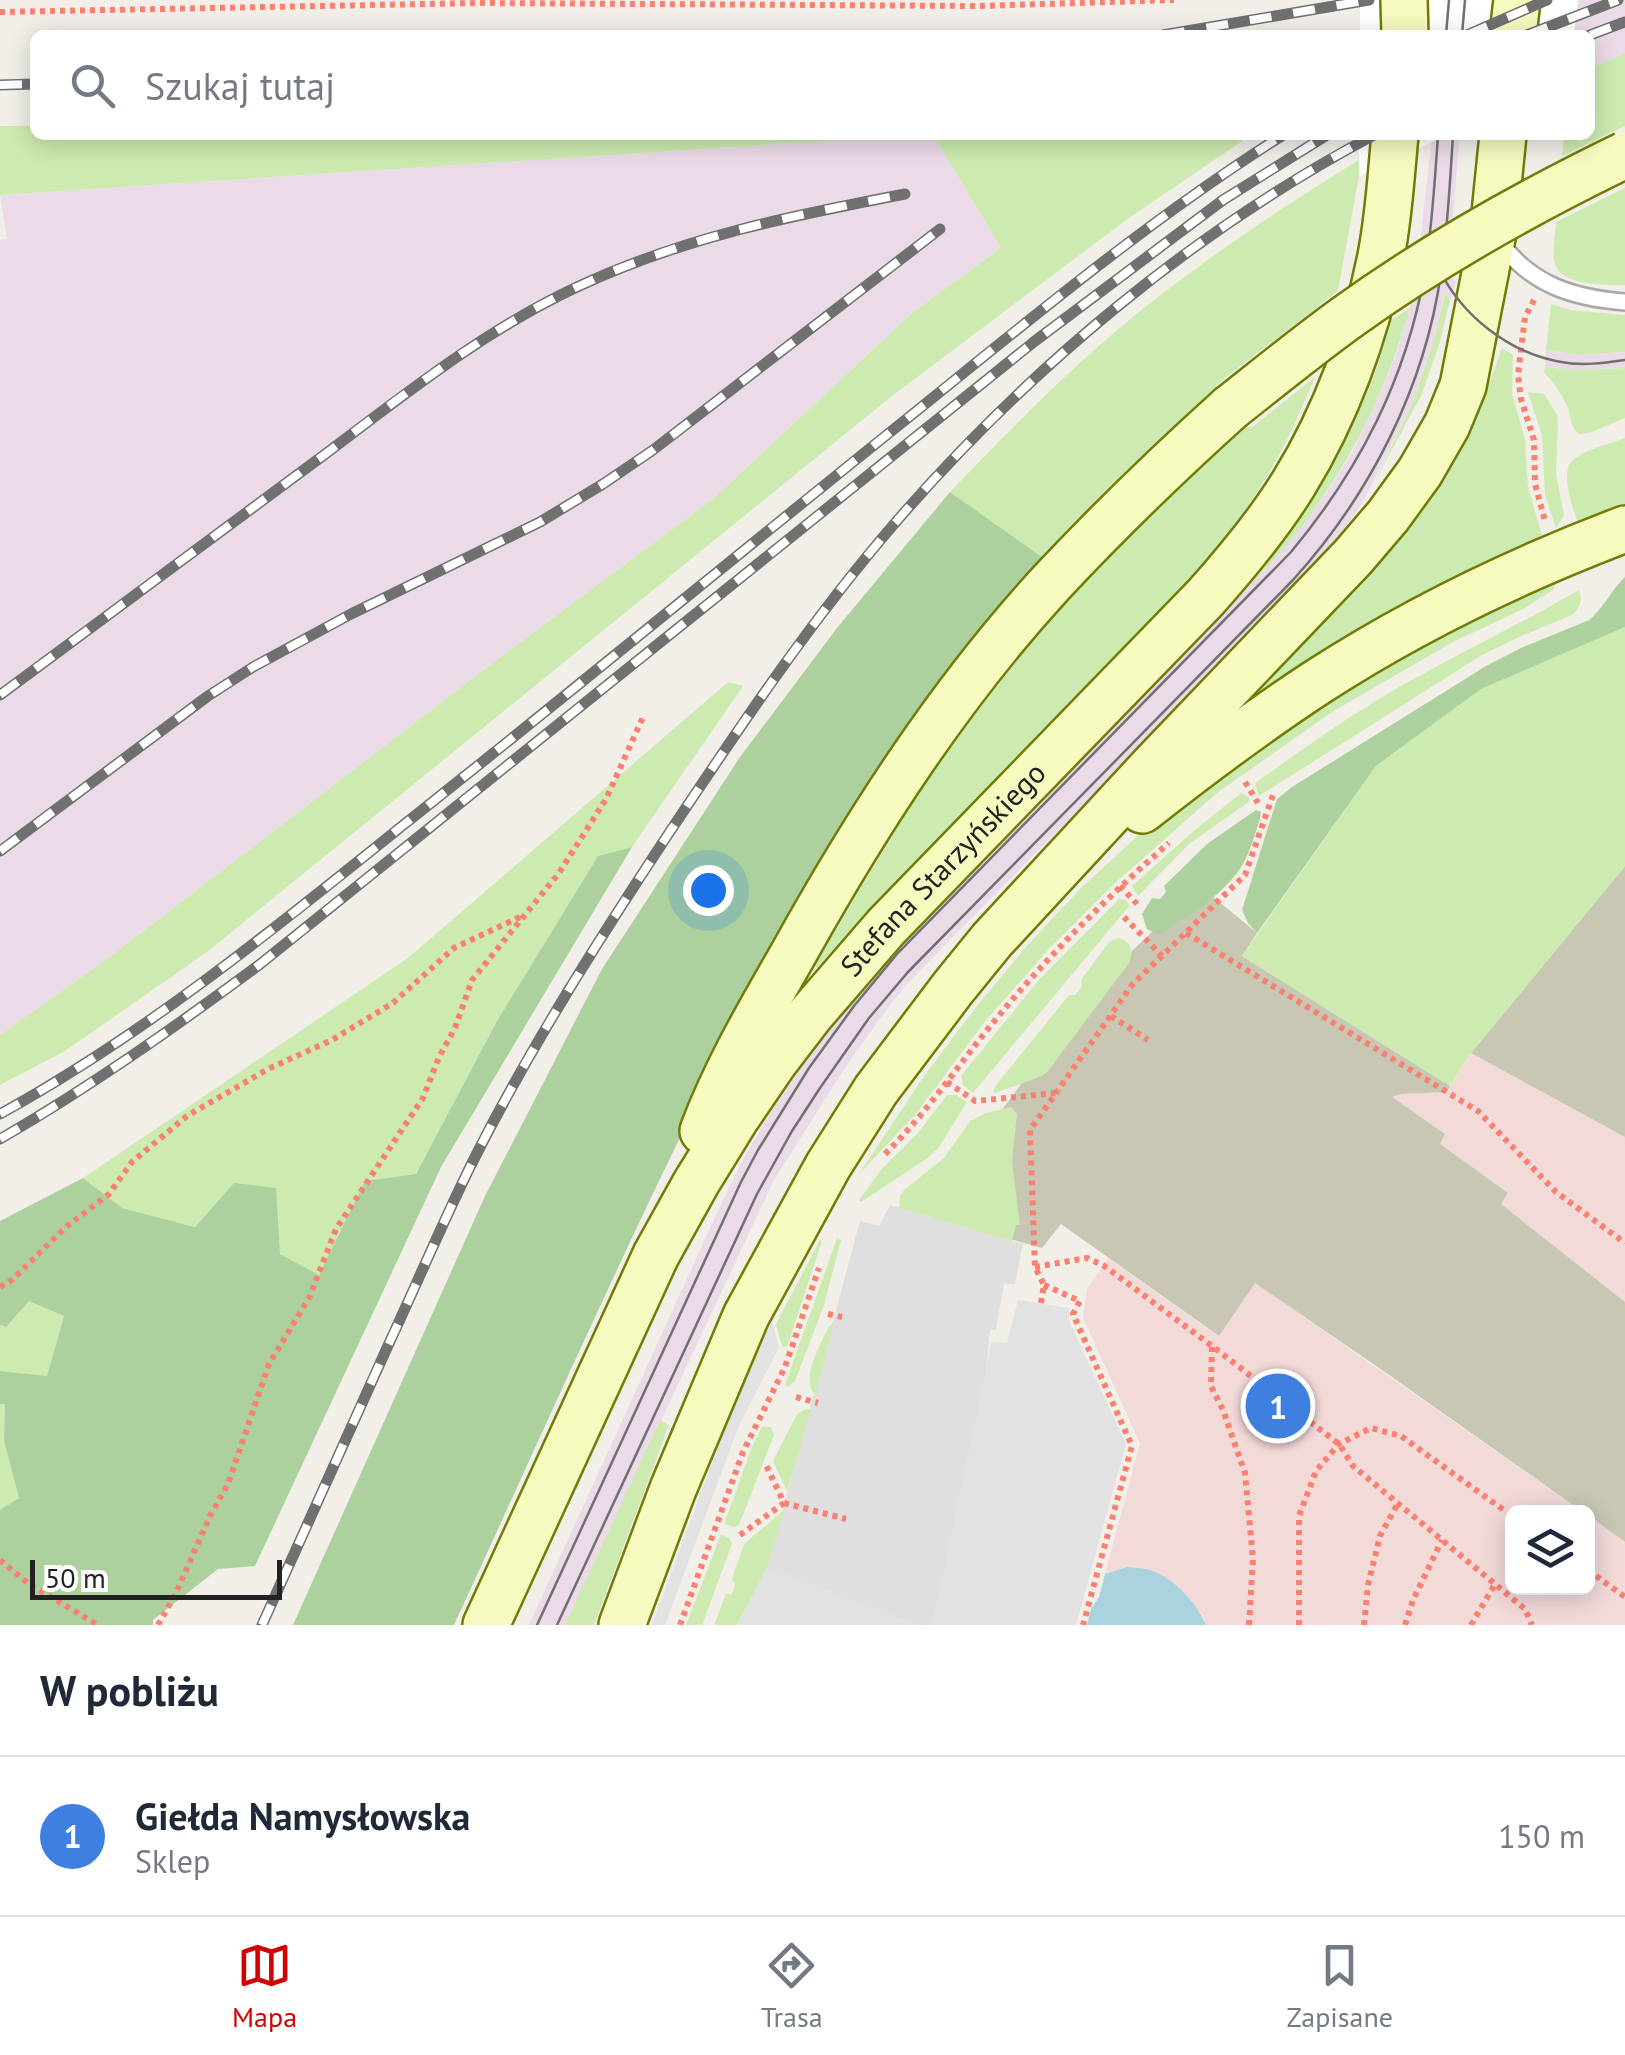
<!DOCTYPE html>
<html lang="pl">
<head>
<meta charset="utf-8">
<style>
  body { margin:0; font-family:"PT Sans",sans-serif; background:#f2f2f3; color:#1f2937 }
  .controls { position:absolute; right:30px; bottom:30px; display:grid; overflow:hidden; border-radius:15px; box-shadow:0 5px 25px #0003 }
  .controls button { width:90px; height:90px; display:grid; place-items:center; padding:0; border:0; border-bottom:2px solid #e0e1e3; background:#fff; color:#1f2937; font:50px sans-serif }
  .scale { position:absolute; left:30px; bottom:25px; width:252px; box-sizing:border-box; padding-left:10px; border:5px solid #222; border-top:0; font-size:28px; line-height:35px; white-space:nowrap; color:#222; -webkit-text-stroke:8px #fff; paint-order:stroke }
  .you { position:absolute; left:708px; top:890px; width:35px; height:35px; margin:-25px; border:8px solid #fff; border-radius:50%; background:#1a73e8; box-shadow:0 0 0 15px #1a73e833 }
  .badge { display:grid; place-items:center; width:65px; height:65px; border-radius:50%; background:#d40000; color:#fff; font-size:32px; font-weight:700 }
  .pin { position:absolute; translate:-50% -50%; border:5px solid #fff; box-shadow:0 2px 10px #0006 }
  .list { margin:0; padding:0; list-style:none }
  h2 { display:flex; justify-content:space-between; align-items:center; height:130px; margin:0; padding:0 40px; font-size:42px }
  h2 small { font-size:32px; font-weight:400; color:#747a83 }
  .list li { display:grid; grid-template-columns:65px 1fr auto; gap:30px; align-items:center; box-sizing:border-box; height:160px; padding:0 40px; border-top:2px solid #e0e1e3 }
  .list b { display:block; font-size:38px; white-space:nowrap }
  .list p { margin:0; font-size:32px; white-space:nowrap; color:#747a83 }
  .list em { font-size:32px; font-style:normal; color:#747a83 }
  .icon { flex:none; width:55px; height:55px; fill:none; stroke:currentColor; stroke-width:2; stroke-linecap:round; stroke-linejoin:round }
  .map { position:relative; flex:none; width:1625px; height:1625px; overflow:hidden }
  .search { position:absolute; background:#fff; box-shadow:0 5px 25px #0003; left:30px; right:30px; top:30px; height:110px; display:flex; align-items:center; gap:25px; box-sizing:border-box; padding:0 35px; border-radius:15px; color:#747a83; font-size:38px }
  .sheet { height:290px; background:#fff }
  nav { display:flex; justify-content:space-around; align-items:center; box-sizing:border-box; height:140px; border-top:2px solid #e0e1e3; background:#fff; font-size:28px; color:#747a83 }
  nav a { display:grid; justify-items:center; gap:5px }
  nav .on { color:#d40000 }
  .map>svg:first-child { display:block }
  .residential { fill:#e0dfdf }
  .commercial { fill:#f2dad9 }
  .industrial { fill:#ebdbe8 }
  .construction { fill:#c7c7b4 }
  .grass { fill:#cdebb0 }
  .forest { fill:#add19e }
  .parking { fill:#e2e2e2 }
  .water { fill:#aad3df }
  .pier { fill:#fff }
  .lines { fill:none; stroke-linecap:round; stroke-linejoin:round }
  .service-casing { stroke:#a9a9a9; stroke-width:20 }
  .secondary-casing { stroke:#707d05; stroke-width:50 }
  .path { stroke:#fa8072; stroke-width:6; stroke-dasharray:5 5; stroke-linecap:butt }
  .service { stroke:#fff; stroke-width:15 }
  .secondary { stroke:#f7fabf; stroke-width:45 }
  .tram { stroke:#707070; stroke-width:2.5 }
  .rail-casing { stroke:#707070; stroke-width:11 }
  .rail { stroke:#fff; stroke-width:8; stroke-dasharray:22; stroke-linecap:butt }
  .secondary-bridge-casing { stroke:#707d05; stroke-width:50; stroke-linecap:butt }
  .secondary-bridge { stroke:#f7fabf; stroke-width:45 }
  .labels { text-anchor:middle; stroke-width:8; stroke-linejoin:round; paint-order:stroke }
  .street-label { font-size:30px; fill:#222; stroke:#fff }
</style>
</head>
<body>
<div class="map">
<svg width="1625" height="1625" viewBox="0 0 1625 1625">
  <rect width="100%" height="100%" fill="#f2efe9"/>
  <!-- residential -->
  <path class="residential" d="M890,1205L1023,1244L1015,1284H1004L996,1330H990L986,1373L933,1625H918L767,1568L860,1221L879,1226Z"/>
  <!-- commercial -->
  <path class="commercial" d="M1471,1053L1625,1137V1302L1501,1204L1508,1193L1439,1144L1444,1133L1391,1097L1401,1094L1447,1092Z
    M1108,1258L1218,1336L1254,1282L1583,1512H1512V1588H1588V1515L1625,1541V1625H1206L1203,1616L1178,1587L1153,1571L1127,1567L1105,1574L1140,1443L1083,1318L1087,1289Z"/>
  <!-- industrial -->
  <path class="industrial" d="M1578,0H1625V53L1590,69V35H1574Z
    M916,135H933L1001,248L912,313L713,499L498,659L107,959L0,1035V240L7,239L0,195Z
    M1432,135H1460L1448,274L1456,282L1450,300L1444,294L1434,340L1413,402L1362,504L1321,560L1246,639L904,987L876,1024L843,1071L774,1180L565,1625H529L716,1215L743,1159L792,1076L881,961L1238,597L1293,538L1329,489L1352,453L1384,385L1398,349L1410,308L1416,280Z
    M1546,350L1578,355L1625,352V368L1574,370L1545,367Z"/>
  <!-- construction -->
  <path class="construction" d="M1625,866V1137L1471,1053Z
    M1200,886L1257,933L1242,956L1450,1086L1447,1092L1401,1094L1392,1097L1445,1134L1440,1144L1508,1193L1501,1204L1625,1302V1542L1588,1515V1512H1583L1382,1370L1255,1283L1219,1336L1061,1224L1042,1248L934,1218L992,1123L1051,1044L1130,953Z"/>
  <!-- grass -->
  <path class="grass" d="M1625,53V126L1562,156L1564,135H1590V69Z
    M35,126V135H916L0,195V126Z
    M933,135H1251L1129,218L892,396L207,952L65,1051L0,1085V1035L107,959L498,659L713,499L912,313L1001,248Z
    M1359,160V176L1338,291L1216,385V393C1154,443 1096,497 1042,557L950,492C1013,426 1078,360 1150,303C1217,251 1287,204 1359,160Z
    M1625,188V285C1607,285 1561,286 1555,264C1551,253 1556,234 1556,222Z
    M1445,293L1450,300L1440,342L1421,396L1375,481L1413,402L1434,340Z
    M1551,304L1570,310L1625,315V352L1578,355L1546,350Z
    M1410,308C1386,392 1350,465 1296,534C1278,557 1257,577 1238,597C1303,513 1366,426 1391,320Z
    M1502,348L1513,355L1512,393L1525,440L1528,487L1544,542L1217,729C1255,690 1292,652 1329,614C1359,583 1390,552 1416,517C1454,466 1482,409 1502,348Z
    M1545,367L1574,370L1625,368V418C1616,421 1587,436 1580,434C1570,430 1571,414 1567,406C1561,393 1553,382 1544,372Z
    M1315,377C1304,402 1294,428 1280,453C1221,563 1126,650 1040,738C965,814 890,890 817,968L815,966C860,889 904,812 956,740C1039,623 1139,522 1244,426L1251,428Z
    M1528,392L1544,394L1558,416L1556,474L1564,515L1556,528L1545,495L1542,436Z
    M1625,438V511L1580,529C1575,513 1558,473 1573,460C1586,449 1610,444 1625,438Z
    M1558,578L1553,590L1521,610L1453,642L1332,712L1217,793L1115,883L1050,948L986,1020L915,1115L859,1174L924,1076L976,1007L1026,947L1079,890L1145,829L1345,680Z
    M1579,590C1583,600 1580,608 1572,615L1519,637L1482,655L1259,796L1255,783C1299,752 1343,720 1389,693C1451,657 1517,626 1579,590Z
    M1625,627V866L1471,1053L1450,1086L1242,956L1376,766L1481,689Z
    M728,682L743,686L632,847L598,856L497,1021L416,1174L365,1181L319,1276L280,1254L234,1183L195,1227L122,1208L83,1178L408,958Z
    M1241,793L1248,797L1250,801L1189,844L1138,896L1132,886L1196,829Z
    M1119,899L1125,900L1130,905L973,1093L963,1085L961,1076L1037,982Z
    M1119,938C1131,941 1134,952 1129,963L1048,1071L1042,1076L995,1093L993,1091L996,1085L1069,995H1075L1082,986L1081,980L1109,942Z
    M947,1095H956L967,1102L939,1147L929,1157L861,1202L859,1200L881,1170L918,1133Z
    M1011,1107L1017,1114L1012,1161L1020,1225H1016L1012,1241L899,1208L900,1196L904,1190L944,1158L970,1121L986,1113Z
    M837,1238L841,1240L824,1305L795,1381L788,1387L785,1385Z
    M820,1240L822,1241L787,1347L782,1346L776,1324Z
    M28,1300L64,1315L47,1377L0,1371V1325L6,1327Z
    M834,1322L815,1395C800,1377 821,1345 829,1326Z
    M0,1404H5L4,1441L19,1498L0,1510Z
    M806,1409H811L787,1491L773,1461L797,1414Z
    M660,1420L669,1425L594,1625H565Z
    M762,1427H771L774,1435L739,1525L734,1527L724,1524L752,1447Z
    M784,1510L767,1568L737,1625H714L726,1594H732L735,1584L732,1579L744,1544Z
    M721,1534L730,1539L732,1544L702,1625H686Z"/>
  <!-- forest -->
  <path class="forest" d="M950,492L1042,557C981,631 919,703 868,785C826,854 788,925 751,996C644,1202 551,1415 454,1625H293L485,1196L602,969L740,757L837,628Z
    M1625,577V627L1481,689L1376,766L1257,933L1248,923L1242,910L1277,799L1292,787L1486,666L1521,648L1589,620C1604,608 1611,590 1625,577Z
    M1256,810L1261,812L1260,819C1255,833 1251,850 1243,864C1225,894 1192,913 1164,932L1157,934L1147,929L1142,914L1152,898L1160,899L1166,892L1164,886L1207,844Z
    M632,847L441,1167L255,1566L218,1569L153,1620V1625H0V1510L19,1498L4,1441L5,1404H0V1371L47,1376L64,1316L29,1301L6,1327L0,1325V1221L83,1178L122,1208L195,1227L234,1183L276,1188L280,1254L319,1275L365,1181L416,1174L497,1021L598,856Z"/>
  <!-- parking -->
  <path class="parking" d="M1018,1300L1069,1308V1321L1126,1444L1076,1625H933L986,1373L991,1342L1007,1343Z
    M772,1321L779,1347L738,1428L665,1625H652L728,1420Z
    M767,1568L835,1593L918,1625H737Z"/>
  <!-- water -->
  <path class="water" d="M1127,1567C1135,1568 1145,1568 1153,1571C1174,1579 1198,1604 1206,1625H1087L1091,1609L1099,1597L1105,1574Z"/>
  <!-- pier -->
  <path class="pier" d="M1360,0H1578L1574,35H1360Z
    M1359,135H1447L1359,176Z"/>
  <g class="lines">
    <defs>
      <path id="service" d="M1499,241C1531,285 1573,298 1625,302"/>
      <g id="secondary">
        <path d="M1404,0L1405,35"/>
        <path d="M1513,35L1517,0"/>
        <path d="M1142,810C1198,766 1255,723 1316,683C1413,620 1517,570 1625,529"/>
        <path d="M703,1131C727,1067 762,1009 796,949C868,820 950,693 1051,583C1108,522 1168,464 1230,408"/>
        <path id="s1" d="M486,1625L656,1255L696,1183L736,1118L774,1062L810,1015L886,927L1206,597C1238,561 1269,524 1294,483C1336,415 1366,333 1381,256C1389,216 1391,175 1395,135"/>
        <path d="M622,1625L673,1489L746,1316L828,1166L876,1090L953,988L992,940L1154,765L1353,557L1388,516L1420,472L1447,425L1463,386L1493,233L1503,135"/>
      </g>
    </defs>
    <!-- service casing -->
    <use href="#service" class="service-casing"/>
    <!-- secondary casing -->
    <use href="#secondary" class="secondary-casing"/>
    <!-- path -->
    <path class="path" d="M0,12L478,3L978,6L1174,0
      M1534,300L1525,317L1518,375L1521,399L1534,440L1535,484L1545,521
      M1245,782L1258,803
      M1120,886L1137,904
      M1124,917L1162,956
      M1186,933L1478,1111L1556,1192L1625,1243
      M1111,1016L1148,1040
      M947,1082L975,1101L1055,1093
      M885,1154C926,1114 956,1068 992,1024C1045,959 1106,898 1169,843
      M1035,1267L1087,1258L1103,1265L1212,1346L1339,1444L1353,1466L1525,1609L1532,1625
      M1044,1285L1080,1301L1073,1314L1132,1446L1083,1625
      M0,1287L12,1280L66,1227L109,1194L132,1162L187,1116L268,1069L332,1040L393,1003L454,948L520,917
      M1041,1303L1044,1285L1035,1267L1030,1130L1132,985L1245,875L1274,792
      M828,1314L842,1317
      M1212,1347L1211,1386L1223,1410L1245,1473L1253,1559L1249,1625
      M796,1397L818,1403
      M784,1503L846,1519
      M740,1535L784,1503L766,1465
      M0,1560L29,1584L98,1625
      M1588,1570L1625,1597
      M158,1625L176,1593L210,1516L228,1484L269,1364L309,1298L336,1229L423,1098L439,1057L455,1028L472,980L559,873L606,799L644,715
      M680,1625L743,1452L785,1367L819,1268
      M1299,1625V1516L1316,1471L1339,1444L1371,1428L1401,1436L1512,1516
      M1364,1625L1368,1585L1380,1536L1398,1503
      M1405,1625L1413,1600L1442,1540
      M1471,1625L1495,1584"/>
    <!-- service -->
    <use href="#service" class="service"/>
    <!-- secondary -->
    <use href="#secondary" class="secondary"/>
    <!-- tram -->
    <path class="tram" d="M1446,35L1449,0
      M1462,35L1465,0
      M1439,269C1462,316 1509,353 1561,362C1582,366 1604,363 1625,360
      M537,1625L741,1182L758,1150L809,1068L854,1006L897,954L1291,552C1360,469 1406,379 1425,272C1432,227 1435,181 1438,135
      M557,1625L757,1194L792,1131L820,1088L869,1018L908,972L1293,580C1370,495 1425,387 1441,273C1448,227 1450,181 1453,135"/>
    <defs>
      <path id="rail" d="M1163,35L1369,0
        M1467,35L1547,0
        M1527,35L1618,0
        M1590,35L1625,22
        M0,85L35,84
        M0,695C108,615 216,535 324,455C405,394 485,330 577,287C684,237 790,216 905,194
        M0,851L208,696L253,667L351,614L540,522L603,484L653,450L940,229
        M0,1114C145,1034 274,929 402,826C574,690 743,550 914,413C1034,316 1153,217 1283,135
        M0,1139C90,1087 175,1027 259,965L1035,341L1223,200L1327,135
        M262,1625C305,1530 348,1434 391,1339C418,1281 443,1222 471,1165C529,1049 599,939 671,830C741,725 812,619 895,523C1029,368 1193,231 1374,135"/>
    </defs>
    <!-- rail casing -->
    <use href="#rail" class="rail-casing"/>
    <!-- rail -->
    <use href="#rail" class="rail"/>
    <defs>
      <path id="secondary-bridge" d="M1230,408C1268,378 1306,347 1346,318C1433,255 1528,202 1625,155"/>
    </defs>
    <!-- secondary-bridge casing -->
    <use href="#secondary-bridge" class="secondary-bridge-casing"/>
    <!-- secondary-bridge -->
    <use href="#secondary-bridge" class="secondary-bridge"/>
  </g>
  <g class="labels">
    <!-- street labels -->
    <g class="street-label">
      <text dy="10" stroke="none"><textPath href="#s1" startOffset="890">Stefana Starzyńskiego</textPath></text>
    </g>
  </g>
</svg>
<div class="controls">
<button><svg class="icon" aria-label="layers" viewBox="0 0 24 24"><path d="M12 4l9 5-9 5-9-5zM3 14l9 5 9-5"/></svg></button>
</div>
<div class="scale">50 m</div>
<div class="you"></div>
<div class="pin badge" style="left:1278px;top:1406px;background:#3f7fe0">1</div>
<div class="search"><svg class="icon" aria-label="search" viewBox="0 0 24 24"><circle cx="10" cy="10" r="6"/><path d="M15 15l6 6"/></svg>Szukaj tutaj</div>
</div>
<section class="sheet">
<h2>W pobliżu<small></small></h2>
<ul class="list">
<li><span class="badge" style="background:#3f7fe0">1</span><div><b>Giełda Namysłowska</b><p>Sklep</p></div><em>150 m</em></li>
</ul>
</section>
<nav>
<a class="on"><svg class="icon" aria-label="map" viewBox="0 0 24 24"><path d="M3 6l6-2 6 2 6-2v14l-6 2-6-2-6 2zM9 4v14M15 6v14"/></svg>Mapa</a>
<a><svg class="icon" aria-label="directions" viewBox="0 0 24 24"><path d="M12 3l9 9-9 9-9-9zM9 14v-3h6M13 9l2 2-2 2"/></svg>Trasa</a>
<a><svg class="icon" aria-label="saved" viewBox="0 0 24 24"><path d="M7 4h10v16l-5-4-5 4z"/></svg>Zapisane</a>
</nav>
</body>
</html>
